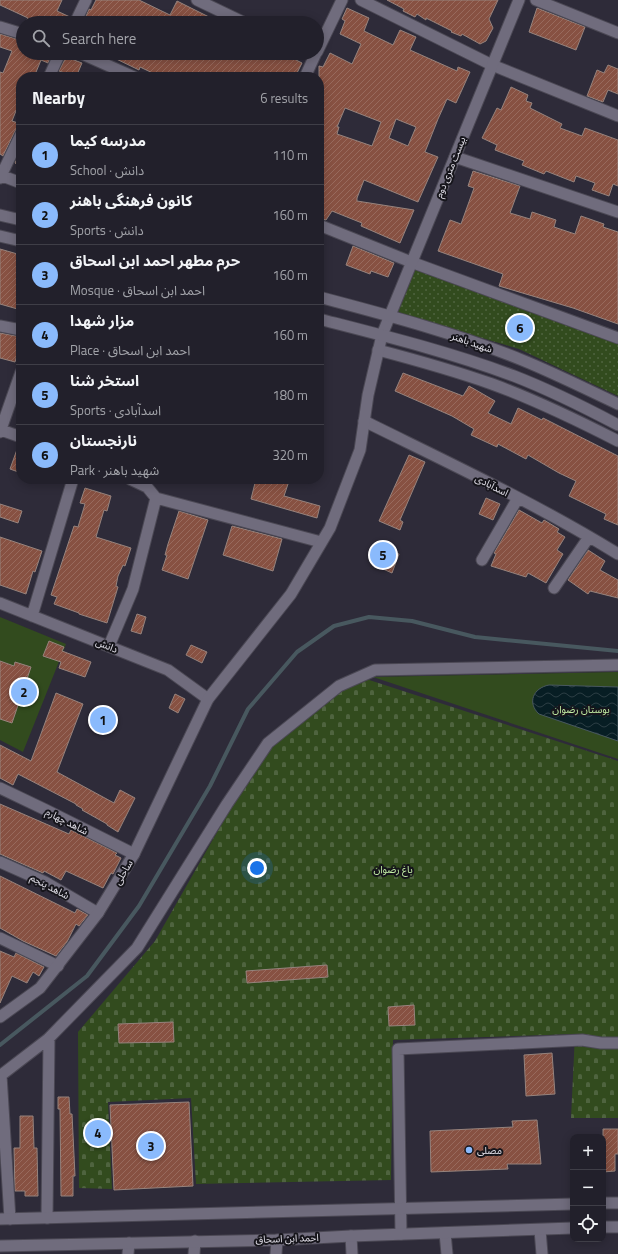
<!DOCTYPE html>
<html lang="en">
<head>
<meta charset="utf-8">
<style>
  body { margin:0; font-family:"Titillium Web","Noto Sans Arabic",sans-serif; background:#2e2d37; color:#f1f3f6 }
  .controls { position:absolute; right:12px; bottom:12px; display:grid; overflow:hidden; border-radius:8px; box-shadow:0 2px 10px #0003 }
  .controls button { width:36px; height:36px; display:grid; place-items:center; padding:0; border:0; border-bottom:1px solid #3f3e47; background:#22202b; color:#f1f3f6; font:20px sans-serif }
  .you { position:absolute; left:257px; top:868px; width:14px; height:14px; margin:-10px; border:3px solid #fff; border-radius:50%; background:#1a73e8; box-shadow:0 0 0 6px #1a73e833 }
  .badge { display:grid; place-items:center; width:26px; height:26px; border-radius:50%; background:#8abafc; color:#111; font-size:13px; font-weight:700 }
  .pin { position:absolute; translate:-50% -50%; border:2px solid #fff; box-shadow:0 1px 4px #0006 }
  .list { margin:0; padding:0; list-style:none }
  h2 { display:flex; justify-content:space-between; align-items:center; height:52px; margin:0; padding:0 16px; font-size:17px }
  h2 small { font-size:13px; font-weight:400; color:#a2a3a9 }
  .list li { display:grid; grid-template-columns:26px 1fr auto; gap:12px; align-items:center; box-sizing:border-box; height:60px; padding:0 16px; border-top:1px solid #3f3e47 }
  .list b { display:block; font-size:15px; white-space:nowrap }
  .list p { margin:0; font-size:13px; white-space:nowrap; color:#a2a3a9 }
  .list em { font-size:13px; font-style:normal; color:#a2a3a9 }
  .icon { flex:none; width:22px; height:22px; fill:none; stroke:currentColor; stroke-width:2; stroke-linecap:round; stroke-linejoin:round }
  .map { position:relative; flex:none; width:618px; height:1254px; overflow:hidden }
  .search { position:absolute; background:#22202b; box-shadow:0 2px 10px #0003; left:16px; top:16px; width:308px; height:44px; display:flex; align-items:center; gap:10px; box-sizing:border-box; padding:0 14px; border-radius:22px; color:#a2a3a9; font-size:15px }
  .panel { position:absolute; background:#22202b; box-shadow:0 2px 10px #0003; left:16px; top:72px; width:308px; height:412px; border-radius:16px }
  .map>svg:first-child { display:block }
  .grass { fill:url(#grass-dots) }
  .cemetery { fill:url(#cemetery-stones) }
  .park { fill:#324b1e }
  .water { fill:url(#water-waves); stroke:#48585f }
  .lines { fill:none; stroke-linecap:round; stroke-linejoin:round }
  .stream { stroke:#48585f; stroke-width:4 }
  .building { fill:url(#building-hatch); stroke:#96837d; fill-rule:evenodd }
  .minor-casing { stroke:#4b4854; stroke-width:13 }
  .tertiary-casing { stroke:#4b4854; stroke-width:13 }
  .secondary-casing { stroke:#4b4854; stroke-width:13 }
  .minor { stroke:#706c7d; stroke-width:11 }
  .tertiary { stroke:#706c7d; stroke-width:11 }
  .secondary { stroke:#706c7d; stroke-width:11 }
  .poi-dot { fill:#8abafc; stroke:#16151b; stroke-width:1.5 }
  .labels { text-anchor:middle; stroke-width:4; stroke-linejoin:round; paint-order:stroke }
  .street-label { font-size:10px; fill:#e1dfe8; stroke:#16151b }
  .park-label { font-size:10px; fill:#c4f0a6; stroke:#16151b }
  .poi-label { font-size:10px; fill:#e1dfe8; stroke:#16151b; text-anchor:start }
</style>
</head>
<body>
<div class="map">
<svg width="618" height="1254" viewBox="0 0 618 1254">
  <defs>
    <pattern id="grass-dots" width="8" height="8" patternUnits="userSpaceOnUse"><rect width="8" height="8" fill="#324b1e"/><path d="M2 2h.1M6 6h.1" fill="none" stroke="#4f643f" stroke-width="1.8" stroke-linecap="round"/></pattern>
    <pattern id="cemetery-stones" width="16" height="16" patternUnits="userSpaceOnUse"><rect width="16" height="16" fill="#324b1e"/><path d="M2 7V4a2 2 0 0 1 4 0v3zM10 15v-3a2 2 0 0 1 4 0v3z" fill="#4f643f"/></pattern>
    <pattern id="water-waves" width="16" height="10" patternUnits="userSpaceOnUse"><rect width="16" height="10" fill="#071e24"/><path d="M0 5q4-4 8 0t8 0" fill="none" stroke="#2b3e44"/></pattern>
    <pattern id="building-hatch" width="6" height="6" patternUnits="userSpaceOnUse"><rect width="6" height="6" fill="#875142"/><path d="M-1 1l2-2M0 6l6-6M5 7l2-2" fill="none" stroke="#986a5d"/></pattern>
  </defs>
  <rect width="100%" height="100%" fill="#2e2b39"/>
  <!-- grass -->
  <path class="grass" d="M416,263L618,338V396L519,349L414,318L396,311Z"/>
  <!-- cemetery -->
  <path class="cemetery" d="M360,677L618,761V1118H571L575,1034L393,1040L391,1180L196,1184L191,1098L108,1102L112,1189L79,1188L78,1032L155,941L268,743Z"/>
  <!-- park -->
  <path class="park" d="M0,617L66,644L23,752L0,740Z
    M618,672V759L373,677Z"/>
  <!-- water -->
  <path class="water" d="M549,685L618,687V741L539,714C527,703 533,688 549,685Z"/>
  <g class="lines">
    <!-- stream -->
    <path class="stream" d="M0,1045L87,976L139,906L210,786L248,709L297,652L334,626L369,617L412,621L475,637L618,651"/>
  </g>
  <!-- building -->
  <path class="building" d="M0,0H62L57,11L70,17L68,23H25L28,18L0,5Z
    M96,0H139L170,15L177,1L221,23H83L89,9L91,10Z
    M387,0H498L489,19L493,28L486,41L480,44L462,34L461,36L451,32L452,31L426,18V20L417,14L415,17L403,11L404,9Z
    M347,8L369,18L364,31L393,45L400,30L416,37L410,50L457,71L458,67L470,72L456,103L447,99L438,119L425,152L438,157L418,202L364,180L357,198V201L414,210L400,243L361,226L362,223L332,211L326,220L319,218V66L323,67L330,53L352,64L361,44L340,34L345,21L342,19ZM345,108L381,122L372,146L337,134L339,127H337ZM396,119L416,127L408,146L389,138Z
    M537,8L585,27L576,50L529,32Z
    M0,34L23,41V53H52L48,63L41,60L34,77H21V98L12,121L21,124V127L17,128L15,131L3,156L0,154V72L3,73L12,51L0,47Z
    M104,53H282L302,63L295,77H161L140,67L139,70Z
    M66,57L82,63L76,77L59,71Z
    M608,65L618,69V94L608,90L603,102L587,96L597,70L604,73Z
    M511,87L528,95L526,101L532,103L530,108L562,124L560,128L582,136L585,128L618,140V186L613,184L609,196L592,190L595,183L576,176L574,182L546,171L544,174L522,165L524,161L495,150L497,145L482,138L497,108L501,110Z
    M21,150V167L15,163Z
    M473,171L520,186L510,213L530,219L532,212L556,220L554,227L575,234L581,216L604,224L603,227L618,232V324L573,308L499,286L503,274L438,251L450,220L461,224L474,188L468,186Z
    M353,246L394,263L388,277L371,271L370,274L346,265Z
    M0,249L21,255V310L0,304Z
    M0,333L21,337V342L15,362L0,358Z
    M403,373L463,396L469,386L495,401L488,413L511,424L518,408L542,420L543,418L618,456V525L604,519L606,514L569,496L576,481L559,473L528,455L526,459L498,444L497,447L471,435L474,429L452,416L395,391Z
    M19,444H21V473L10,469Z
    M409,455L425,462L400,520L403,522L400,530L379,521Z
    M256,479H281L288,484L284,496L320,506L317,518L251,499Z
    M85,488L111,496L107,511L104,510L96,537L131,548L125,566L123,565L118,576L116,586L118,587L107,623L79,614V613L54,604L57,597L51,595L74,526L78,527L85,504L80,503Z
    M486,498L500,504L493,520L479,514Z
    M0,504L22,511L18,523L0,517Z
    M519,510L542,523L544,520L559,529L557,532L565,537L557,550L563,554L546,583L528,573L526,577L491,566L496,554L494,553Z
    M179,511L208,520L188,579L162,570L167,555H165L168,544Z
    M232,526L282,539L273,571L223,555Z
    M0,537L42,551L35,572L33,571L26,594L0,585Z
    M588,550L605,561L600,570L618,580V598L590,591L588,594L568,580Z
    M390,551L399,554L392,573L383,569Z
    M137,614L146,617L141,634L131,631Z
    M49,641L64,647L62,651L91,662L85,677L59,668L61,662L43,656Z
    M191,645L207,652L202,663L186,655Z
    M0,661L14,666L15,662L31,667L12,723L0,719Z
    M56,693L83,704L57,772L114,803L120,790L135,798L118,832L107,825V824L82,810L83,809L76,805V804L18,774L13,785L0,778V745L31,761Z
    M175,694L185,699L178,713L169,708Z
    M0,804L69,834L71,830L117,853L115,855L121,858L113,874L111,873L103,888L66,871L61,880L44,871L43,873L0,854Z
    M0,876L75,913L77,909L88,915L79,926L76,924L67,942L56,956L23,941L0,928Z
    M0,951L14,957L16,953L44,967L39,976L33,972L27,983L12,976L0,1003Z
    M327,965L328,977L247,983L246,971Z
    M414,1005L415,1025L389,1026L388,1007Z
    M173,1022L174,1042L119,1043L118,1024Z
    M552,1053L555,1094L526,1096L524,1055Z
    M58,1097H69L70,1114H72L75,1176H73V1196H61L60,1109H58Z
    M189,1102L193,1186L114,1190L110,1105Z
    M20,1116H33L34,1148H37L38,1196H25V1191H15L14,1148H20Z
    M537,1120L541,1164H507L508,1169L431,1172L430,1131L513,1127L512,1121Z
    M603,1129H618V1154H615V1171L603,1172Z"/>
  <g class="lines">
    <defs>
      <path id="minor" d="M197,0L245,23
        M361,0L492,65L618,116
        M536,0L618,33
        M75,23L86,0
        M0,27L23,34
        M317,52L342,0
        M80,53L134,77
        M49,77L60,53
        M305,77L316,53
        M455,157L618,212
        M0,175L21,183
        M0,178L21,134
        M319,225L411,262L618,338
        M0,326L21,330
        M378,350C416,360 455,371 492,384C536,400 577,420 618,441
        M364,421C449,463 537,504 618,554
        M1,430L21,437
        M0,432L21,372
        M130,479L147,487L156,498L321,542
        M482,560L518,498
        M554,588L589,537
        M0,603L168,670L208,699
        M32,616L73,479
        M109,646L133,589L156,498
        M0,788L46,810L134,854
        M0,862L45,882L98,913
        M0,938L58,966
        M1,1075L10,1219
        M0,1076L48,1039L137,948L227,804L268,743L339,686L375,670L618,665
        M47,1218L49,1038
        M540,1230L542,1254
        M445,1233L447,1254
        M401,1234L398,1049L582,1040L601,1043H618
        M351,1236L352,1254
        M128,1254L129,1243
        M194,1254L195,1241
        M276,1254L277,1240"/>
      <path id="tertiary" d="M0,1017L40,988L98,913L134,854L208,699L291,594L330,528L360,450L368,395L382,335L519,0"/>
      <path id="secondary" d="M0,215L21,220
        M0,236L21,241
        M319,297C387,315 456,333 522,360C554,373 586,389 618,404
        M319,319C385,336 450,352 514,376C550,390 584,407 618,425
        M603,1203H618
        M0,1219L573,1204
        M603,1227H618
        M0,1246L277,1240L351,1236L573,1228"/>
    </defs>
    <!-- minor casing -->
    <use href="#minor" class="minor-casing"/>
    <!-- tertiary casing -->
    <use href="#tertiary" class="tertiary-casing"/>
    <!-- secondary casing -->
    <use href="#secondary" class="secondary-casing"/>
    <!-- minor -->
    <use href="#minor" class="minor"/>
    <!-- tertiary -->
    <use href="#tertiary" class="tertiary"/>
    <!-- secondary -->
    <use href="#secondary" class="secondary"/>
  </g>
  <!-- markers -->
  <circle class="poi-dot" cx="469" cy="1150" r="4"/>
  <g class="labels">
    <!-- street labels -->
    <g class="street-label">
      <text transform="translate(450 167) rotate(-68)" y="4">بیست متری دوم</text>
      <text transform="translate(472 342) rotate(19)" y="4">شهید باهنر</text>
      <text transform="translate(492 485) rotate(27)" y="4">اسدآبادی</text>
      <text transform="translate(107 645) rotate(22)" y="4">دانش</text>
      <text transform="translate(67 821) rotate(27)" y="4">شاهد چهارم</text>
      <text transform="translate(123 872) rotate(-59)" y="4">ساحلی</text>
      <text transform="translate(50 886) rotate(28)" y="4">شاهد پنجم</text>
      <text transform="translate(287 1238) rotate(-2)" y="4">احمد ابن اسحاق</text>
    </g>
    <!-- park labels -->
    <g class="park-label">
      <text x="581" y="713">بوستان رضوان</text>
      <text x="393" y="873">باغ رضوان</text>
    </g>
    <!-- poi labels -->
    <g class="poi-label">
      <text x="477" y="1154">مصلی</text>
    </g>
  </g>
</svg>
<div class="controls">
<button>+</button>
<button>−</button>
<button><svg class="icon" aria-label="locate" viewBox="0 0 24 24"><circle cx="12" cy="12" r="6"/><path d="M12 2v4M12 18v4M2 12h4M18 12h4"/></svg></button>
</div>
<div class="you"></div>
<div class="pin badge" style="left:103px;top:720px">1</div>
<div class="pin badge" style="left:24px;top:692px">2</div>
<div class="pin badge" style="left:151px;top:1146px">3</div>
<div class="pin badge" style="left:98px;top:1133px">4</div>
<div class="pin badge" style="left:383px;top:555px">5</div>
<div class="pin badge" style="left:520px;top:328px">6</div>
<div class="search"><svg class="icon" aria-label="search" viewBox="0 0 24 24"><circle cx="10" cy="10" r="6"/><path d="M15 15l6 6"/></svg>Search here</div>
<section class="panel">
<h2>Nearby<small>6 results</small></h2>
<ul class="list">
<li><span class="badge">1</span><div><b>مدرسه کیما</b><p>School · دانش</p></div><em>110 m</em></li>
<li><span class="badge">2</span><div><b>کانون فرهنگی باهنر</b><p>Sports · دانش</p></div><em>160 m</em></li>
<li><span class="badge">3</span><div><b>حرم مطهر احمد ابن اسحاق</b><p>Mosque · احمد ابن اسحاق</p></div><em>160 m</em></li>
<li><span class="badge">4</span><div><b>مزار شهدا</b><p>Place · احمد ابن اسحاق</p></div><em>160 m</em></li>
<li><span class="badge">5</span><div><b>استخر شنا</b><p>Sports · اسدآبادی</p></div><em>180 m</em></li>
<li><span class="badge">6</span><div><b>نارنجستان</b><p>Park · شهید باهنر</p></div><em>320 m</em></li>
</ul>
</section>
</div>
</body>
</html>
